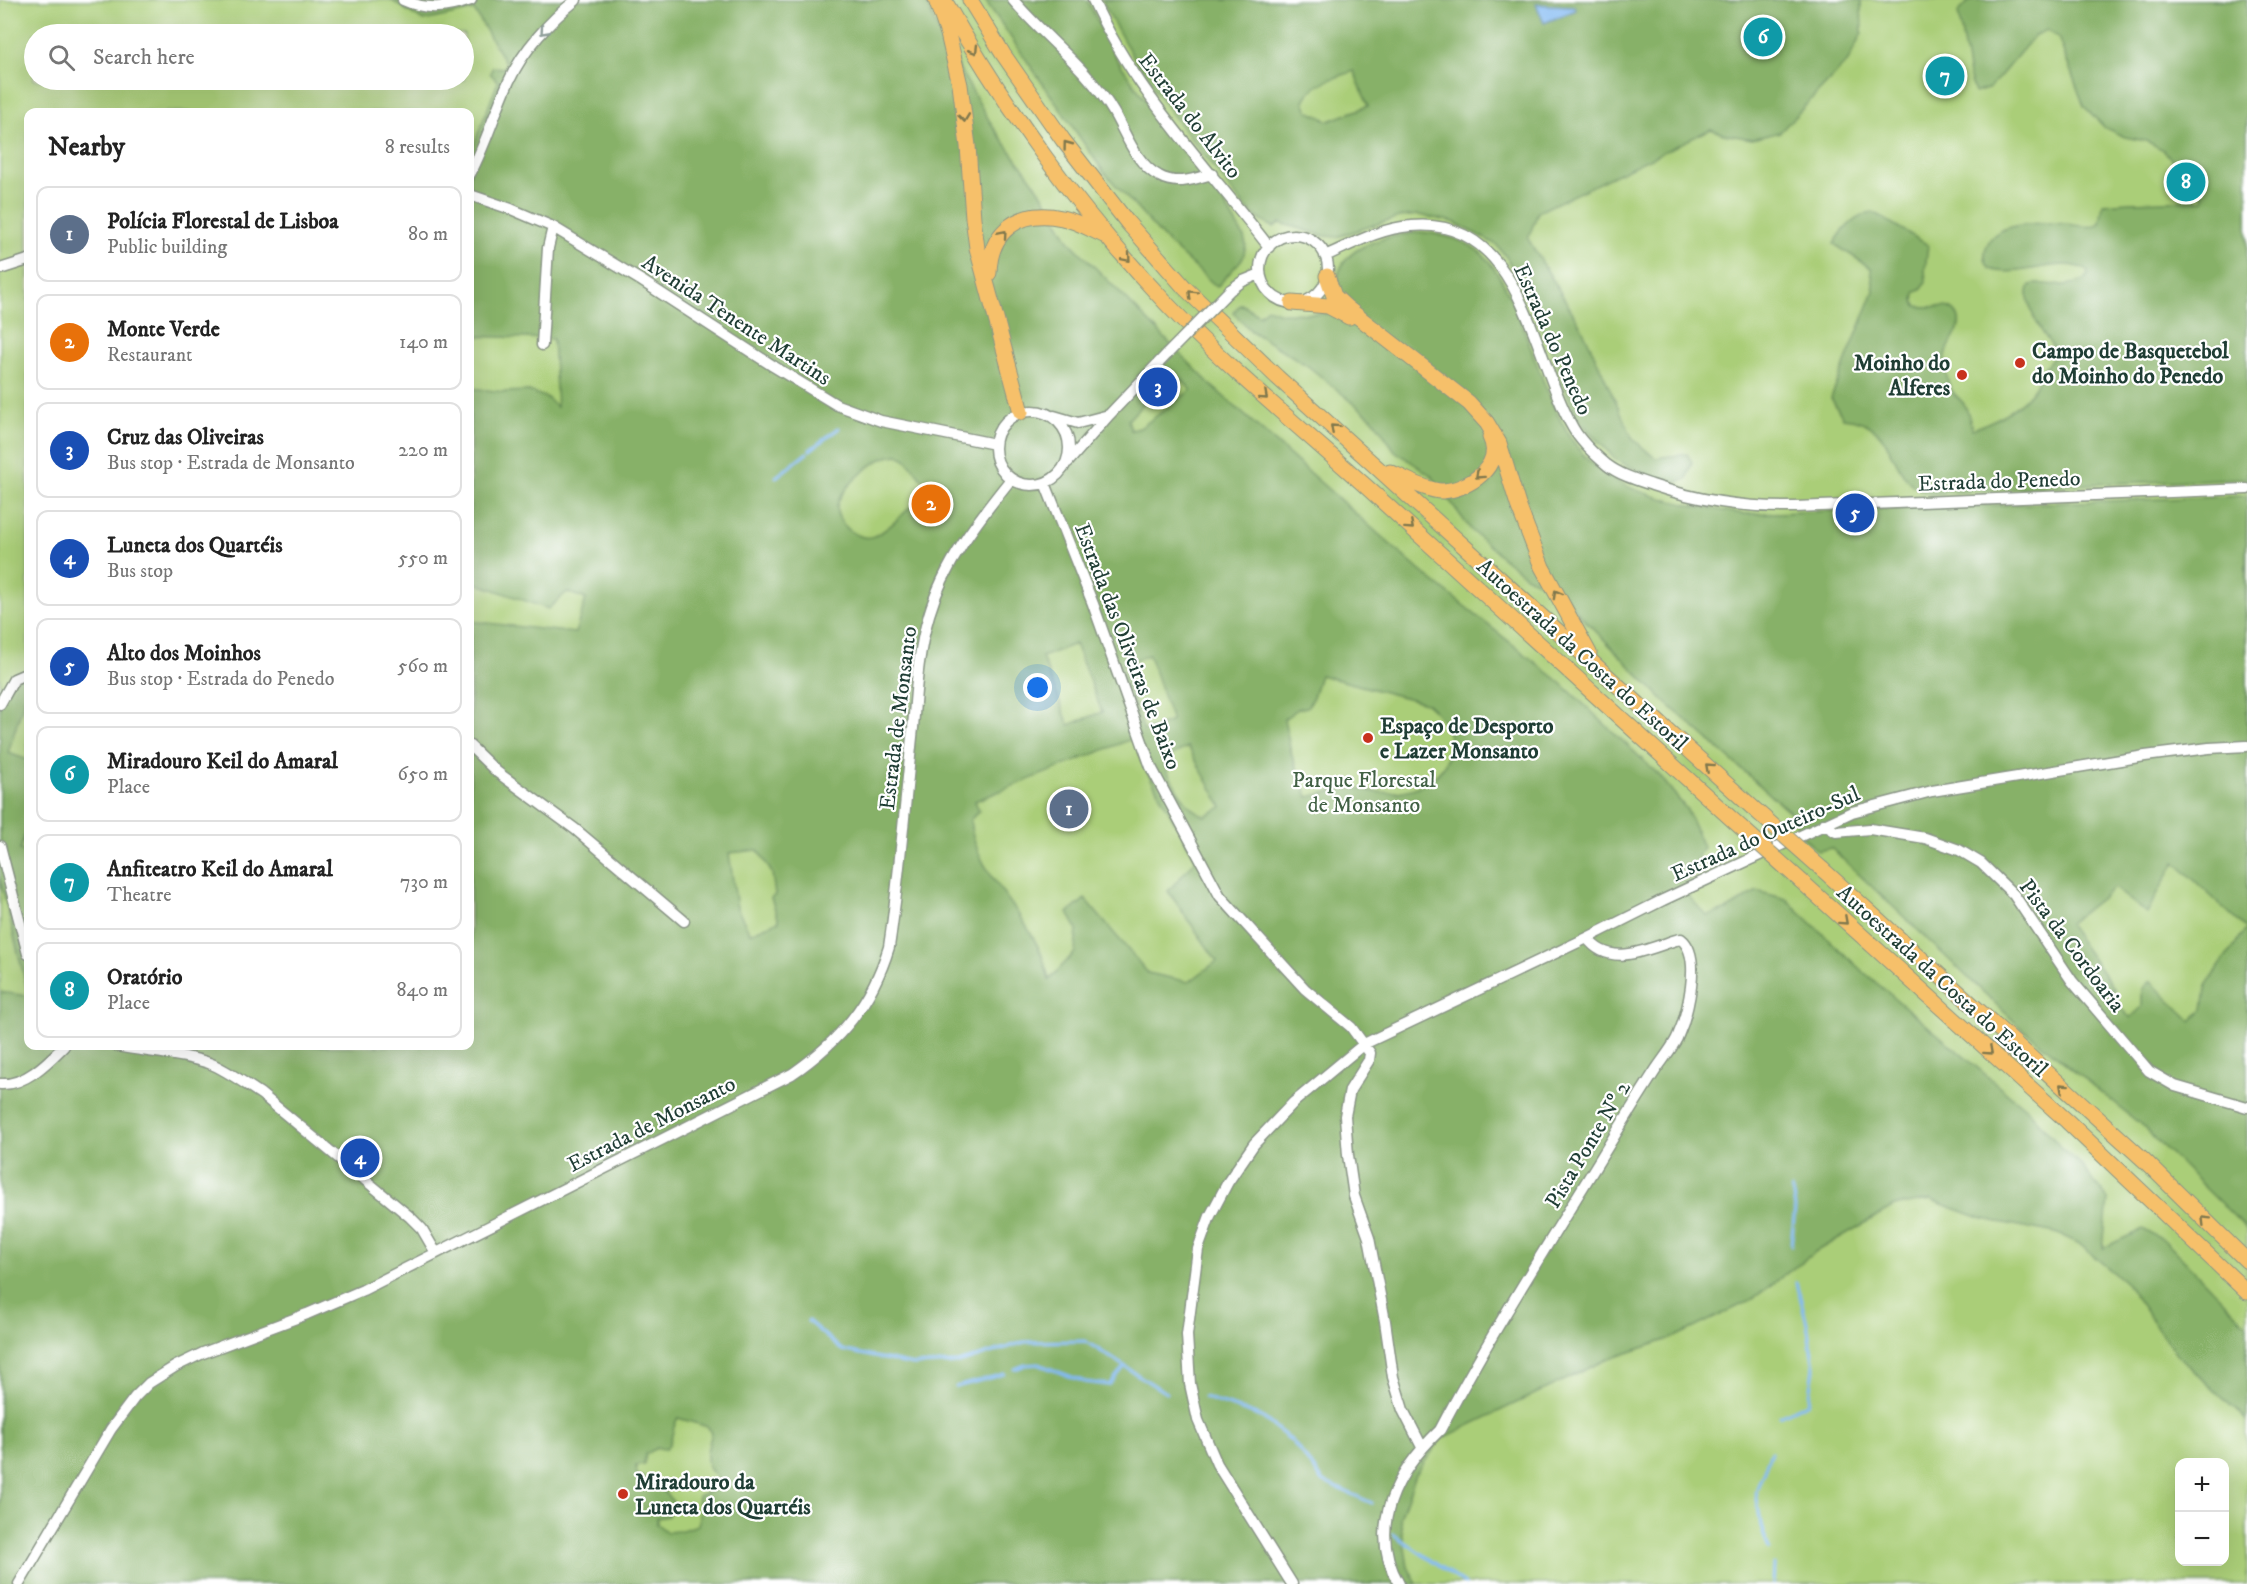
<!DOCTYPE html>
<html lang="en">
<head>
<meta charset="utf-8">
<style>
  body { margin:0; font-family:"IM FELL DW Pica",serif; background:#f6f6f6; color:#222 }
  .controls { position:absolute; right:18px; bottom:18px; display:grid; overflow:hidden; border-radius:12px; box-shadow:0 6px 24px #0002 }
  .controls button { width:54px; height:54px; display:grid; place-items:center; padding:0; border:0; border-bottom:2px solid #e0e0e0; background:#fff; color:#222; font:30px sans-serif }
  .you { position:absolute; left:1038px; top:688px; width:21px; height:21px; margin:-15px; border:4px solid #fff; border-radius:50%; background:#1a73e8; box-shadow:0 0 0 9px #1a73e833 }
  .badge { display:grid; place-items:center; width:39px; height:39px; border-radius:50%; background:#0f766e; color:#fff; font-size:20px; font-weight:700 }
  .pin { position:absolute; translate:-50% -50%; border:3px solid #fff; box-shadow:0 2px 6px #0006 }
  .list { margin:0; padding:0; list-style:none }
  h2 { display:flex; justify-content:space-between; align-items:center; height:78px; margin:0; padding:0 24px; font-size:26px }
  h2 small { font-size:20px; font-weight:400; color:#767676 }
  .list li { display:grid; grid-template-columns:39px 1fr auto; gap:18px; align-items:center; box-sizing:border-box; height:96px; margin:0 12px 12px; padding:0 12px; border:2px solid #e0e0e0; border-radius:12px }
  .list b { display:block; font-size:22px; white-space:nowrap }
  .list p { margin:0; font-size:20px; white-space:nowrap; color:#767676 }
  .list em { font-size:20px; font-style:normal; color:#767676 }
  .icon { flex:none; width:33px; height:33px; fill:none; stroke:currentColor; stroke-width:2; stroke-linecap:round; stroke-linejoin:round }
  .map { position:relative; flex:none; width:2247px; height:1584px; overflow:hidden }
  .search { position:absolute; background:#fff; box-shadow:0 6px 24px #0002; left:24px; top:24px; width:450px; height:66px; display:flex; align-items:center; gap:15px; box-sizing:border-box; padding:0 21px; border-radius:33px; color:#767676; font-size:22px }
  .panel { position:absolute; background:#fff; box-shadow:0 6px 24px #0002; left:24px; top:108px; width:450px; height:942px; border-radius:12px }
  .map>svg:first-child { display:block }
  .green { fill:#aace78; stroke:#648656; stroke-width:1.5; fill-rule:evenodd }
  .forest { fill:#87b168; stroke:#53774e; stroke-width:1.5; fill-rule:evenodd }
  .water { fill:#83baf3; stroke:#517c94; stroke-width:1.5 }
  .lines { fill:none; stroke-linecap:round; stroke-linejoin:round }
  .stream { stroke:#83baf3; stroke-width:3 }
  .minor-casing { stroke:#8a9586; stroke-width:13 }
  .highway-casing { stroke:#8a9586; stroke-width:17 }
  .minor { stroke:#fff; stroke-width:10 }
  .highway { stroke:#f6c06b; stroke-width:15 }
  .minor-bridge-casing { stroke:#8a9586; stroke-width:13; stroke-linecap:butt }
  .highway-bridge-casing { stroke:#8a9586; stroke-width:17; stroke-linecap:butt }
  .minor-bridge { stroke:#fff; stroke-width:10 }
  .highway-bridge { stroke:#f6c06b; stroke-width:15 }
  .oneway { stroke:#8f9e9a }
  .oneway2 { stroke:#80784d }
  .poi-dot { fill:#c8321e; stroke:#fff; stroke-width:2 }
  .labels { text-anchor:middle; stroke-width:4.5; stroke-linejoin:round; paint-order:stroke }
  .street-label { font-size:22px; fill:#1f3d34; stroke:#fff }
  .poi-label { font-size:22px; font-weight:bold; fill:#1f3d34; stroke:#fff; text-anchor:start }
  .park-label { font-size:22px; fill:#426145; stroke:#fff }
</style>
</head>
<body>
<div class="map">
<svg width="2247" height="1584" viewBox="0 0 2247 1584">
  <rect width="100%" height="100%" fill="#fff"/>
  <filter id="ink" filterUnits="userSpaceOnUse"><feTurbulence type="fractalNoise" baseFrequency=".0167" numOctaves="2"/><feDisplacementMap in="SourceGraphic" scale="12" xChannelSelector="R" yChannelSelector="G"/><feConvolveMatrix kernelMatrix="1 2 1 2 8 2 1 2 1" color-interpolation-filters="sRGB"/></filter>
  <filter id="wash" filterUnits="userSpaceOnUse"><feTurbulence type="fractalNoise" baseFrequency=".008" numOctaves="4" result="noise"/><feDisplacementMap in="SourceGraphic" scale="24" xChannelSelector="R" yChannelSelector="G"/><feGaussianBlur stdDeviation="1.35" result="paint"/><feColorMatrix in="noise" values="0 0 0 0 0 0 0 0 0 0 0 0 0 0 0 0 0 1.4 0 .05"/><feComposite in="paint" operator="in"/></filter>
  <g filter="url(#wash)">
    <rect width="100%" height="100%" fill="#f4edd9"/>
    <!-- green -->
    <path class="green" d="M0,0H2247V1584H0ZM34,34H464V80H34ZM28,112H470V1046H28ZM2180,1462H2224V1562H2180Z"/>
    <!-- forest -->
    <path class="forest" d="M391,0H925L940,35L993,127L1039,189L1070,242L1213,387L1419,570L1560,682L1660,776L1687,810L1703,847L1691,870L1690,898L1707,916L1728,909L1757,891L1786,899L1860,969L2030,1112L2059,1145L2081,1165L2108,1199L2103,1248L2143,1229L2165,1241L2247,1325V1421L2175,1353L2126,1283L2078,1243L2056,1233L1983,1219L1931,1200L1894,1206L1815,1252L1751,1300L1675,1337L1606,1360L1441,1439L1416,1474L1400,1518L1408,1567L1417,1584H0V992L28,996V1046H470V621L575,633L586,599L567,592L548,609L473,582L470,593V388L504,392L529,391L547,398L557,407L553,339L470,336V155L498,82L490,73L493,67L504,68L506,64L474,10L423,21ZM1174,371L1191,390L1140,428L1131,430L1128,420ZM898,455L906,459L930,489C913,502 893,528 874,536C859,543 834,522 837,506C840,490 869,464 884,458C888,456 893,456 898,455ZM1075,644L1102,712L1069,725L1042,657ZM1149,655L1172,721L1144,731L1121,665ZM1320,675L1426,703C1440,715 1453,731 1449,751C1443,784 1407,795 1377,792C1369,791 1361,788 1354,788C1339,788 1322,794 1308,797L1292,756L1284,719L1298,709L1307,707L1312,700ZM1134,738L1141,761L1196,860L1168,891L1217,961L1189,982L1148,973L1085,899L1068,913L1077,929L1075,952L1049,980C1046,966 1042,953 1035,941C1014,899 975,870 970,820L979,811L975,801ZM1188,747L1222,807L1205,816C1185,810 1170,777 1162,760ZM758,850L772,873L775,895L771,898L779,921L750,933L737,908L729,853ZM678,1418L708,1427L712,1433C708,1446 703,1460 712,1472C716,1477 718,1477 720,1484L715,1489L698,1496C696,1506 701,1515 698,1525L679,1531L667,1532L657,1524V1518L668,1516L673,1502L655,1481L637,1475L636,1465L644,1464L646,1454L657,1448L666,1449C674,1440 671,1428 678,1418Z
      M985,0H1087L1118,61L1162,124L1219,195L1244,237L1246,245L1243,258L1217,287L1168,243L1103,171Z
      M1102,0H1861L1862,33L1848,61L1780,132L1752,139L1723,134L1711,129L1538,212L1528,239L1582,328L1633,439L1655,458L1687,454L1692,462L1687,479L1668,485L1616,460L1576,417L1549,343L1507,258L1497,245L1454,222L1419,215L1399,217L1337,237L1325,236L1280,223L1274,227C1248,217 1232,190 1215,169C1172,116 1132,62 1102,0ZM1354,71L1368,106L1329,121L1308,111L1304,101C1312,82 1336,78 1354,71Z
      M1970,0H2247V478L2093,484L1930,494C1884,481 1903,423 1843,418L1831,398L1874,291L1871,268L1834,244C1843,229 1856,215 1873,212L1928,245L1925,270L1926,282L1922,288L1915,293L1914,301L1916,306C1928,309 1948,302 1956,313C1967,327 1948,341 1946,356C1944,366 1947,384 1953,392C1956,397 1963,401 1965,406C1969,413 1970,422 1972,429C1995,421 2020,408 2034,388C2038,383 2039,376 2042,371C2046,364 2052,359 2057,353C2045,337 2021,305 2030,285C2050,281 2068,291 2087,278L2088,272C2066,253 2019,280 1990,269C1984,261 1983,252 1988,243C1998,221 2045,222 2067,224C2076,225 2086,228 2095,226L2100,223L2103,204L2129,202L2203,200L2201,183L2178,168L2164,150L2146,141L2125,137L2105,128L2084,106L2058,37L2047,30L2035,35L1990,88L1975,93L1969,75L1958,13Z
      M1420,232C1440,234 1467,240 1483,255C1496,268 1504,284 1512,301C1536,352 1553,434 1598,469C1634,498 1699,507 1744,514L2247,496C2247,552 2243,608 2247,663V1229L2140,1124L2017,1024L1831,848L1818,851L1804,838L1790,812L1664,701L1578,613L1560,591L1527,577L1502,557L1471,530L1432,476L1395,451L1373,419L1308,366L1251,331L1233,312L1241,304L1259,315L1267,308L1281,313L1326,314L1338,293C1330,247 1385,236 1420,232ZM2175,862L2246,929L2207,984L2203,1009L2191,1021L2150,981L2142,989V1007L2130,1018L2108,994L2115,990L2068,924L2114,888L2147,913Z
      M28,673V691H27L8,753L28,760V824L20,850L28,853V993L0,879V704L14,679Z"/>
    <!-- water -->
    <path class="water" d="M1536,4L1574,6L1576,10L1544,23Z"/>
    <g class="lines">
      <!-- stream -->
      <path class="stream" d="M810,450L839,428
        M776,477L807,453
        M1791,1245L1795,1208L1792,1189
        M808,1321L842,1350L913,1365L958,1363L1024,1342L1085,1341L1166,1393
        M1015,1369L1025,1365L1038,1364L1085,1382L1109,1385L1125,1366
        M956,1387L1004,1374
        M1204,1397L1262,1417L1292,1441L1324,1482L1372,1503
        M1780,1416L1809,1402L1814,1368L1807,1323L1796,1282
        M1393,1534L1465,1584
        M1769,1549L1761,1526L1756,1491L1771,1452
        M1773,1584L1774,1565"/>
    </g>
  </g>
  <g filter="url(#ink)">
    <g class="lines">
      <defs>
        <path id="minor" d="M403,0C427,11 447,8 471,0
          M1013,0C1045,38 1089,69 1114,113C1126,134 1136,164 1159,176C1177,186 1194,179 1212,174
          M1093,0C1135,93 1207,166 1269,247
          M470,174C486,144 495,111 509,81C523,50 550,21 576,0
          M470,195L511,209L553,227L642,281L773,366L837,405L881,421L995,444
          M1260 269a34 34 0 1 1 68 0a34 34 0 1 1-68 0Z
          M1325,256C1352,244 1381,228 1411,226C1522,215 1532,358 1573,428C1581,442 1595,455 1607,465C1620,475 1637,480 1652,485C1699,501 1746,508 1795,507L2247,489
          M0,269L28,260
          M1230,290L1243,281L1260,274
          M542,345L548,248L553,227
          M995 448a37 37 0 1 1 74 0a37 37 0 1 1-74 0Z
          M1054,416L1078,423L1109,415
          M1068,462L1109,415L1167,354
          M1045,483L1093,604L1151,767L1220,896L1305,989L1351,1027L1370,1053L1369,1060L1350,1090L1345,1116L1348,1155L1354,1196L1369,1238L1385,1321L1393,1377L1403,1410L1422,1447
          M0,704L14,679L28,673
          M470,746L497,772L575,829L684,921
          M1823,824L1836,832L1870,829L1925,838L1959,850L1981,863L2014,895L2072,981L2149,1071L2175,1086L2247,1107
          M0,846L28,954
          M117,1046C147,1052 179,1053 209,1063C227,1070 244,1083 261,1094L410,1217L422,1229L436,1253
          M0,1084C25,1086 48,1062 64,1046
          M19,1584L111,1429L135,1397L149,1383L176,1366L203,1353L307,1314L363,1290L792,1074C840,1041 872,1003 889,947C900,874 905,801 913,728C916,690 918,651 929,615C944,563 978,520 1011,479
          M1292,1584L1217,1464L1198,1420L1190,1384L1187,1335L1198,1249L1210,1216L1228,1182L1254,1144L1294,1102L1364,1044L1587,938L1663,900L1852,812L1932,791L2145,756L2209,748L2247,746
          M1399,1584C1366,1527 1397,1471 1440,1430C1494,1327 1558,1229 1618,1130C1631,1109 1644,1088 1657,1068C1664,1058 1672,1048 1677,1038C1687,1016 1703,956 1681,939L1676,940C1647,949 1610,969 1587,938"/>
        <path id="highway" d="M936,0L948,34L960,85L968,146L973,218L977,248L1021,412
          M944,0C1004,107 1081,213 1165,302C1232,373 1309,434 1381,500C1499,608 1617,715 1735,822
          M970,0L1003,54L1063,140L1127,222L1185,288L1277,377L1752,807
          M989,273C990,230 1020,209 1062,218C1077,221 1092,230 1106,236
          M1327,276L1334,296L1347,308L1469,403L1487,423L1499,443L1518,505L1542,567L1589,653
          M1292,303L1328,306L1349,317
          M1390,472C1403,478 1430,492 1443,491C1467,490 1505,466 1490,437
          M1822,869L2144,1160L2247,1261
          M1801,881L2067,1121L2247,1292"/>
      </defs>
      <!-- minor casing -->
      <use href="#minor" class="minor-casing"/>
      <!-- highway casing -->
      <use href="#highway" class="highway-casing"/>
      <!-- minor -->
      <use href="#minor" class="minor"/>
      <!-- highway -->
      <use href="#highway" class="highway"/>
      <defs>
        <path id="minor-bridge" d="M1167,354L1230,290"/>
        <path id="highway-bridge" d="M1752,807L1822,869
          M1735,822L1801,881"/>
      </defs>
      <!-- minor-bridge casing -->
      <use href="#minor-bridge" class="minor-bridge-casing"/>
      <!-- highway-bridge casing -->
      <use href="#highway-bridge" class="highway-bridge-casing"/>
      <!-- minor-bridge -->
      <use href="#minor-bridge" class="minor-bridge"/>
      <!-- highway-bridge -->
      <use href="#highway-bridge" class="highway-bridge"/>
    </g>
    <!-- one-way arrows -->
    <defs><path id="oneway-chevron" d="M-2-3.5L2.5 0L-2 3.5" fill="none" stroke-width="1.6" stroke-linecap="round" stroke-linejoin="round" transform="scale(1.5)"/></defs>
    <use class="oneway" href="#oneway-chevron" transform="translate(544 31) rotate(132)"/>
    <g class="oneway2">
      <use href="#oneway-chevron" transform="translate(974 50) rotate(59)"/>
      <use href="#oneway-chevron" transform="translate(964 118) rotate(83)"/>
      <use href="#oneway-chevron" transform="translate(1067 145) rotate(-127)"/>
      <use href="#oneway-chevron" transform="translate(1003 234) rotate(-49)"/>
      <use href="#oneway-chevron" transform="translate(1127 258) rotate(49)"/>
      <use href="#oneway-chevron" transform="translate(1192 294) rotate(-135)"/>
      <use href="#oneway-chevron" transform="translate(1264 396) rotate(42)"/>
      <use href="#oneway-chevron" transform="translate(1334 428) rotate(-138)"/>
      <use href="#oneway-chevron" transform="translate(1479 475) rotate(138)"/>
      <use href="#oneway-chevron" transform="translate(1410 526) rotate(42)"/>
      <use href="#oneway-chevron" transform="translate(1557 594) rotate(-119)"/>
      <use href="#oneway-chevron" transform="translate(1709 767) rotate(-138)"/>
      <use href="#oneway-chevron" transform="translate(1844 921) rotate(42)"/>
      <use href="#oneway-chevron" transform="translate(1989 1051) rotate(42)"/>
      <use href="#oneway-chevron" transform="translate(2063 1087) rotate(-138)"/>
      <use href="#oneway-chevron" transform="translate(2205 1220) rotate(-135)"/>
    </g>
  </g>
  <!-- markers -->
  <g class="poi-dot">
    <circle cx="2020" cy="363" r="6"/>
    <circle cx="1962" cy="375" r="6"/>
    <circle cx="1368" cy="738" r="6"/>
    <circle cx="623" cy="1494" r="6"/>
  </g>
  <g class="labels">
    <!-- street labels -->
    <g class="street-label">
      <text transform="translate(1191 115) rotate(52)" y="8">Estrada do Alvito</text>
      <text transform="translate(737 319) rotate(33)" y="8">Avenida Tenente Martins</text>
      <text transform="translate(1554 339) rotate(66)" y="8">Estrada do Penedo</text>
      <text transform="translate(1999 480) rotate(-2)" y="8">Estrada do Penedo</text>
      <text transform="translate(1129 646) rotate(69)" y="8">Estrada das Oliveiras de Baixo</text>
      <text transform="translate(1583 654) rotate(42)" y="8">Autoestrada da Costa do Estoril</text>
      <text transform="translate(897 718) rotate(-83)" y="8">Estrada de Monsanto</text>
      <text transform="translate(1765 833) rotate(-24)" y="8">Estrada do Outeiro-Sul</text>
      <text transform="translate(2073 945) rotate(53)" y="8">Pista da Cordoaria</text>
      <text transform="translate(1943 980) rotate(42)" y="8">Autoestrada da Costa do Estoril</text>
      <text transform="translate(651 1123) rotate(-27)" y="8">Estrada de Monsanto</text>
      <text transform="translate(1587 1144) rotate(-59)" y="8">Pista Ponte Nº 2</text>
    </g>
    <!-- poi labels -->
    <g class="poi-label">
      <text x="2032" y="358">Campo de Basquetebol<tspan x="2032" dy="25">do Moinho do Penedo</tspan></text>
      <text x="1950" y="370" text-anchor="end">Moinho do<tspan x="1950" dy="25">Alferes</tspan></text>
      <text x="1380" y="733">Espaço de Desporto<tspan x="1380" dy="25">e Lazer Monsanto</tspan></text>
      <text x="635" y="1489">Miradouro da<tspan x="635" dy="25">Luneta dos Quartéis</tspan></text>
    </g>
    <!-- park labels -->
    <g class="park-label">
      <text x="1364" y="787">Parque Florestal<tspan x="1364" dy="25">de Monsanto</tspan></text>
    </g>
  </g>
</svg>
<div class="controls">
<button>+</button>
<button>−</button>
</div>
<div class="you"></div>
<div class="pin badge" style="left:1069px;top:809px;background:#5c6f8a">1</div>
<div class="pin badge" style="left:931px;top:504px;background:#e8710a">2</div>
<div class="pin badge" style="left:1158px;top:387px;background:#1a4fb4">3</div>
<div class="pin badge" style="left:360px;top:1158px;background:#1a4fb4">4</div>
<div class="pin badge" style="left:1855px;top:513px;background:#1a4fb4">5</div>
<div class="pin badge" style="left:1763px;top:37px;background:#0f9aa8">6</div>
<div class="pin badge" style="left:1945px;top:76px;background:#0f9aa8">7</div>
<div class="pin badge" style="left:2186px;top:182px;background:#0f9aa8">8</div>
<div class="search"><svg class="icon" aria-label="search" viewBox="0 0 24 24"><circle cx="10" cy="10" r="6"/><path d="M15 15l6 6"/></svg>Search here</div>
<section class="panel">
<h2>Nearby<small>8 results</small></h2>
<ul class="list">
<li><span class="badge" style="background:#5c6f8a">1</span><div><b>Polícia Florestal de Lisboa</b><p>Public building</p></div><em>80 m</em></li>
<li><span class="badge" style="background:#e8710a">2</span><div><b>Monte Verde</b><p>Restaurant</p></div><em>140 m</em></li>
<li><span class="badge" style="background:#1a4fb4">3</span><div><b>Cruz das Oliveiras</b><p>Bus stop · Estrada de Monsanto</p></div><em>220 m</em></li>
<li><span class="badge" style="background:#1a4fb4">4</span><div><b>Luneta dos Quartéis</b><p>Bus stop</p></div><em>550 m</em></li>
<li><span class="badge" style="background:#1a4fb4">5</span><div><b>Alto dos Moinhos</b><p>Bus stop · Estrada do Penedo</p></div><em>560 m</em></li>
<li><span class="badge" style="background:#0f9aa8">6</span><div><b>Miradouro Keil do Amaral</b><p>Place</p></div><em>650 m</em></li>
<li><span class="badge" style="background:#0f9aa8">7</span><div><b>Anfiteatro Keil do Amaral</b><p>Theatre</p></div><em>730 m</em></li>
<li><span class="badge" style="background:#0f9aa8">8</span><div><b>Oratório</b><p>Place</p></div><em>840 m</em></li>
</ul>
</section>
</div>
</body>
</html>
